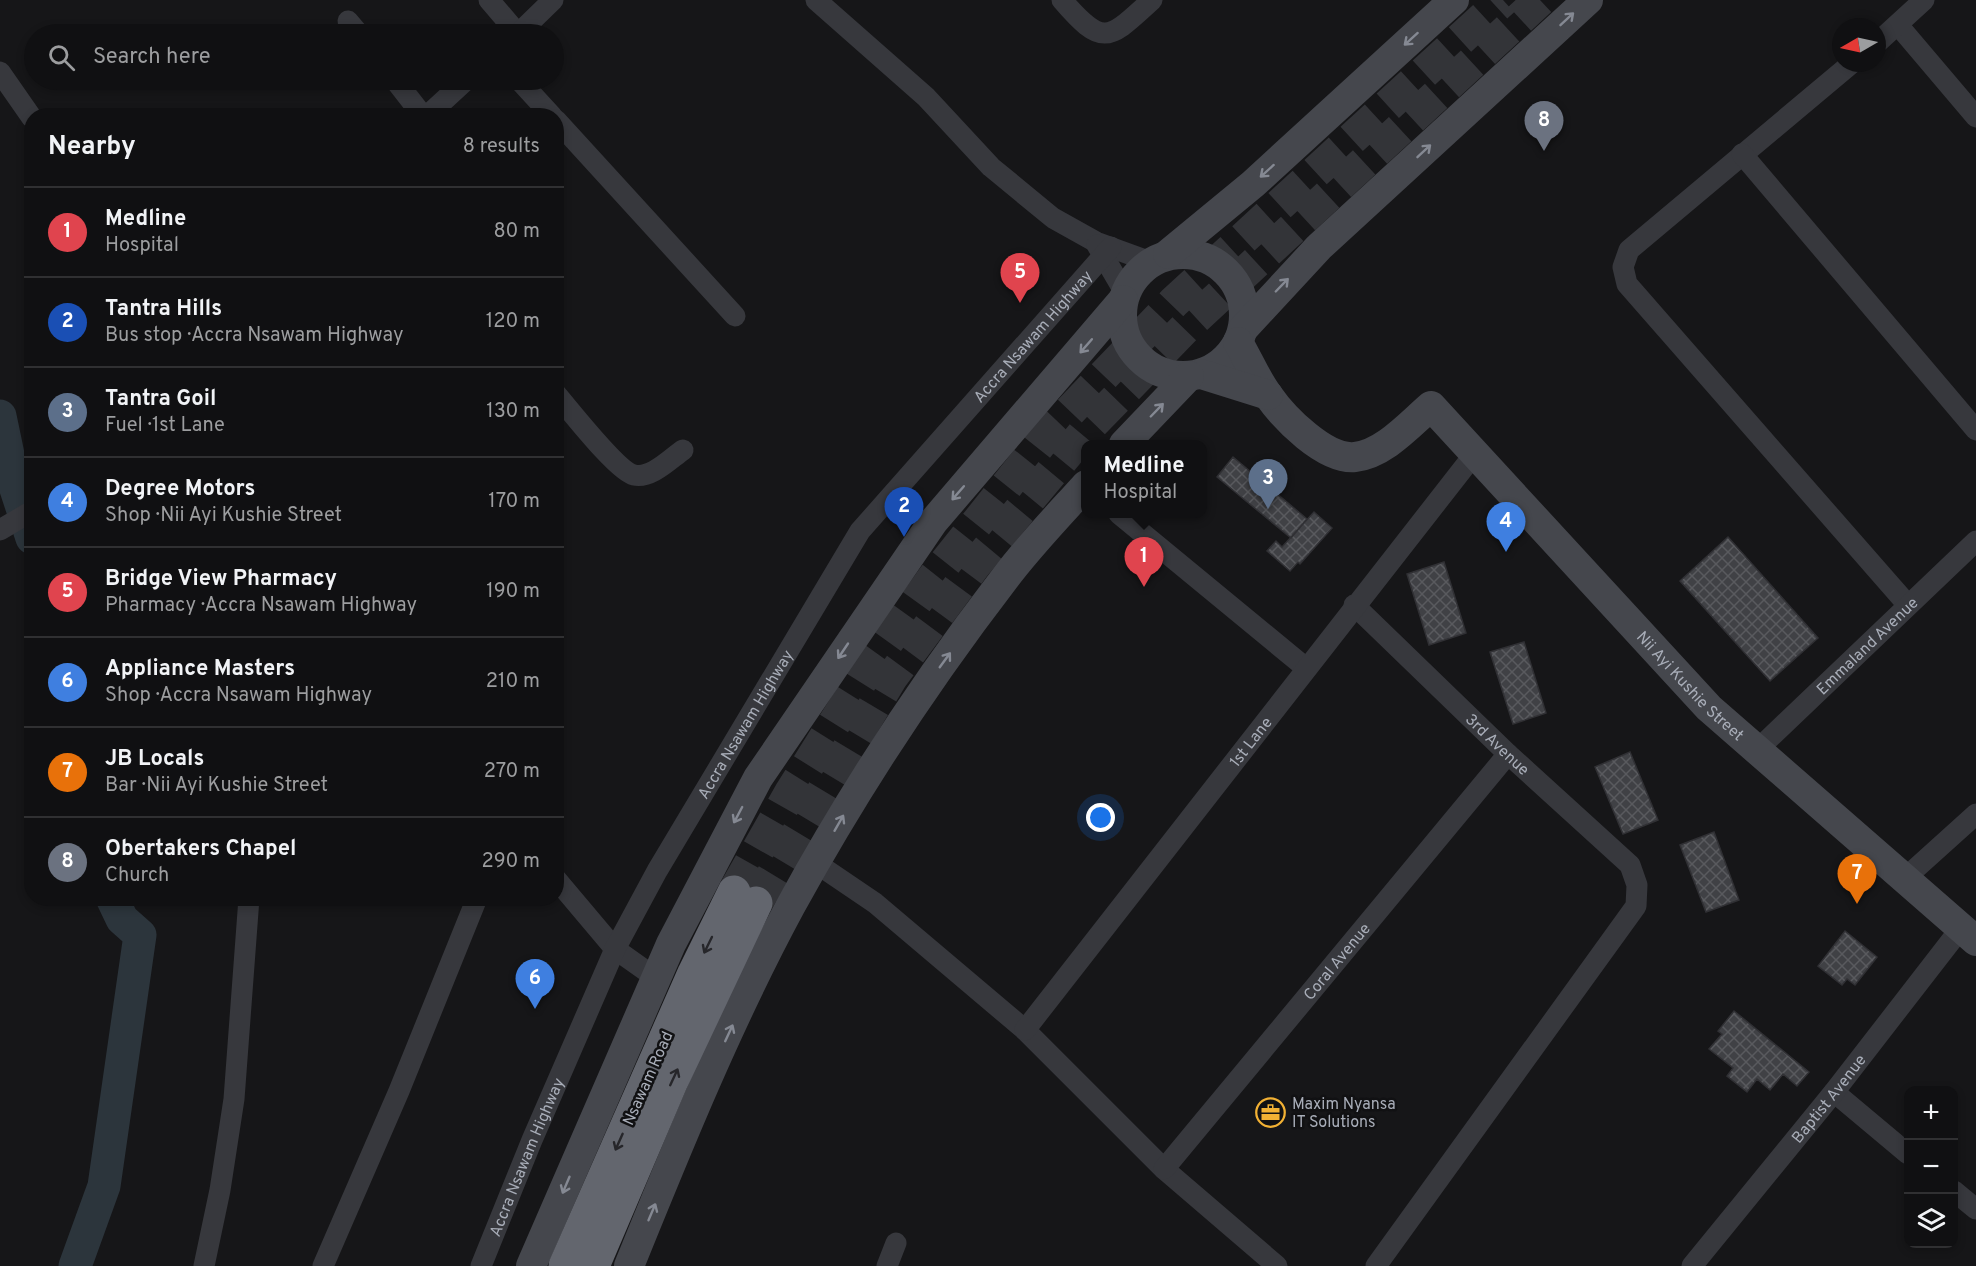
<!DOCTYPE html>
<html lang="en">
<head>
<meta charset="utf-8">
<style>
  body { margin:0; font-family:Overpass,sans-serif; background:#19191b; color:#f1f3f6 }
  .controls { position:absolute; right:18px; bottom:18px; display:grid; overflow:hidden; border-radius:12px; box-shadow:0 3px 9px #0003 }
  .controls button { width:54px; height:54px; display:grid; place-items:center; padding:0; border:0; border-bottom:2px solid #303032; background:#101012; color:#f1f3f6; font:30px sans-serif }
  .compass { position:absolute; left:1832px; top:18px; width:54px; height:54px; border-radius:50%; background:#101012; box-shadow:0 3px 9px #0003; rotate:261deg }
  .you { position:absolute; left:1101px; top:818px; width:21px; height:21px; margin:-15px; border:4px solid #fff; border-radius:50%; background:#1a73e8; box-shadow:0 0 0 9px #1a73e833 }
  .badge { display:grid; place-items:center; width:39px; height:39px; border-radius:50%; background:#2563eb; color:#fff; font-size:20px; font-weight:700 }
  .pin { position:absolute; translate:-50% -50px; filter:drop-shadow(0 2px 3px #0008) }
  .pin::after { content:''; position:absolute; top:32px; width:21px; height:18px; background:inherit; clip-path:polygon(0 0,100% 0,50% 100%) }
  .popup { position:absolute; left:1081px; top:440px; width:126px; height:78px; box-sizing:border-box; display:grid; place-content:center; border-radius:12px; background:#101012; filter:drop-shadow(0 2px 4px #0005); font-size:20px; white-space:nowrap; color:#9c9d9f }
  .popup b { font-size:22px; color:#f1f3f6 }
  .popup::after { content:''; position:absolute; left:50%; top:100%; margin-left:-12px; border:12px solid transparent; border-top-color:#101012 }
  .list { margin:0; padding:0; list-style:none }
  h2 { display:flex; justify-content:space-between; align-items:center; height:78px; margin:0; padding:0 24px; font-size:26px }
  h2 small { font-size:20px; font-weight:400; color:#9c9d9f }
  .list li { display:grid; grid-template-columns:39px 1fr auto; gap:18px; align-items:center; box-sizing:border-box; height:90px; padding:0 24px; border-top:2px solid #303032 }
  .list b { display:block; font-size:22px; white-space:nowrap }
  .list p { margin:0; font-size:20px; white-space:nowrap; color:#9c9d9f }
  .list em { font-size:20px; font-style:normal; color:#9c9d9f }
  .icon { flex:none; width:33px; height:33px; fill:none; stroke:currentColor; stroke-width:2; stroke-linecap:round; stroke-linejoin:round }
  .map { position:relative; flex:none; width:1976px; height:1266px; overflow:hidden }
  .search { position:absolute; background:#101012; box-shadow:0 3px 9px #0003; left:24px; top:24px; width:540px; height:66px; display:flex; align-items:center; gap:15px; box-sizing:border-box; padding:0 21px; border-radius:33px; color:#9c9d9f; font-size:22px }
  .panel { position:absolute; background:#101012; box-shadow:0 3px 9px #0003; left:24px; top:108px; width:540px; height:798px; border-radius:24px }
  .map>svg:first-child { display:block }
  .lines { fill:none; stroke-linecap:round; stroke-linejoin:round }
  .river { stroke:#2c353c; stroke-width:33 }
  .building { fill:url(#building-cross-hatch); stroke:#303034; stroke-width:1.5 }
  .highway-tunnel { stroke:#333438; stroke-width:33; stroke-dasharray:33 16; stroke-linecap:butt }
  .street { stroke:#37383d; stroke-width:21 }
  .secondary { stroke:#45474d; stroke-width:30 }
  .highway { stroke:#63666e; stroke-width:33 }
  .oneway { stroke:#858993 }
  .oneway2 { stroke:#26262a }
  .labels { text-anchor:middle; stroke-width:5; stroke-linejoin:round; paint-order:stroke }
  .street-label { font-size:16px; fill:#a8adb8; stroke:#111113 }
  .poi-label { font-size:16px; fill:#a8adb8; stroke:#111113; text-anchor:start }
</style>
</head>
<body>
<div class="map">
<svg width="1976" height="1266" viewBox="0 0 1976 1266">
  <defs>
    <pattern id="building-cross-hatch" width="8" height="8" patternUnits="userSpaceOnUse" patternTransform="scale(1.5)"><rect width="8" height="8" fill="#404145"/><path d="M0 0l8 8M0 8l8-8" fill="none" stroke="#595a5e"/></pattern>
  </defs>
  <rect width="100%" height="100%" fill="#161618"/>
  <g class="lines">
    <!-- river -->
    <path class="river" d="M0,416L14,483L32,538
      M75,1266L104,1186L140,935L122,919L112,898"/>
  </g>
  <!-- building -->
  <path class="building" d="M1233,457L1307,519L1291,538L1217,477Z
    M1314,512L1332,528L1300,564L1298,562L1290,571L1267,551L1276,541L1282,547Z
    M1728,537L1818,638L1770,681L1680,581Z
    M1444,562L1466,633L1429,645L1407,574Z
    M1524,642L1546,713L1513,724L1490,652Z
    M1630,752L1658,820L1623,834L1595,767Z
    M1714,832L1739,900L1706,912L1680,845Z
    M1845,931L1877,957L1855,985L1847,979L1842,985L1818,966Z
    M1734,1011L1809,1072L1797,1086L1783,1074L1770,1090L1757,1079L1747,1092L1727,1076L1733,1068L1709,1049L1722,1034L1718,1031Z"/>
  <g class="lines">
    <!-- highway-tunnel -->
    <path class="highway-tunnel" d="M734,892L791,792L872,663L934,577L1047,435L1174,302L1503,0
      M756,903L891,678L974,566L1089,427L1185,328L1540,0"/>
    <!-- street -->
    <g class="street">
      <path d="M489,0L518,34"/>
      <path d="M816,0L926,97L991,167L1053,218L1096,242L1151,262"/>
      <path d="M1062,0C1104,49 1109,39 1152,0"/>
      <path d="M348,21L359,34"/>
      <path d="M1898,25L1976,117"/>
      <path d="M518,34L553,0"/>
      <path d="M1877,43L1924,0"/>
      <path d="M1852,63L1629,250L1623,267L1627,284L1907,604"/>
      <path d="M0,72L32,118"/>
      <path d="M395,80L423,116"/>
      <path d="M519,80L552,116"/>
      <path d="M427,116L466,80"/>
      <path d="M556,120L735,316"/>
      <path d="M1742,154L1976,430"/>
      <path d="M1097,245L1125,293"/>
      <path d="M556,394C570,410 617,471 634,475C651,479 670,459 683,450"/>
      <path d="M1119,514L1306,668"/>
      <path d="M0,530L32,511"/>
      <path id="s1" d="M1354,605L1508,754L1630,865L1637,885L1636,906L1376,1266"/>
      <path id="s2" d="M1756,751L1976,541"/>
      <path d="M816,863L875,903L1025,1030L1164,1169L1277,1266"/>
      <path d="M556,879L615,949L656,978"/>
      <path d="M1904,879L1976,814"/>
      <path id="s3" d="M1025,1030L1476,452"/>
      <path d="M1834,1092L1908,1154"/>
      <path id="s4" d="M1164,1169L1508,754"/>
      <path d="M1954,1191L1976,1209"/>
      <path d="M204,1266L220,1190L234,1099L249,898"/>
      <path d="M323,1266L399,1091L477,898"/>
      <path id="s5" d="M481,1266L532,1140L615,949L657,871L860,531L1111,247"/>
      <path d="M887,1266L896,1243"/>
      <path id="s6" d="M1692,1266L1834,1092L1961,928"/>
    </g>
    <!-- secondary -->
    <g class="secondary">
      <circle cx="1183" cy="315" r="61"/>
      <path d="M1168,254L1253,184L1454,0"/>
      <path d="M1243,329L1319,247L1588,0"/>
      <path id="s7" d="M1238,342C1248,359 1256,379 1268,395C1284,418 1325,460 1355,457C1384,454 1410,424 1431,406L1709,708L1976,941"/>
      <path d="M1201,374L1268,395"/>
      <path d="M1124,444L1189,376"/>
      <path d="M531,1266L671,944L758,778L933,522L1123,300"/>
      <path d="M629,1266C678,1145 728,1022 790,907C853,792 925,682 1005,578C1029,546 1058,516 1086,485"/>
    </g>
    <!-- highway -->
    <path class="highway" d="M565,1266L694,973L734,892
      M593,1266L671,1083L756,903"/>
  </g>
  <!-- one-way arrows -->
  <defs><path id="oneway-shaft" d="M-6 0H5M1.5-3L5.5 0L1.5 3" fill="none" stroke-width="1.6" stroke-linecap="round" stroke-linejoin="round" transform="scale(1.5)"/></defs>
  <g class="oneway">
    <use href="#oneway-shaft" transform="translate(1567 19) rotate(-43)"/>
    <use href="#oneway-shaft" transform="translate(1411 39) rotate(138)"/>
    <use href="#oneway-shaft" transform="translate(1424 151) rotate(-43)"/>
    <use href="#oneway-shaft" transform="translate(1267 171) rotate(138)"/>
    <use href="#oneway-shaft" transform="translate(1282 285) rotate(-46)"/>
    <use href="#oneway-shaft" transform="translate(1086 346) rotate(131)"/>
    <use href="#oneway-shaft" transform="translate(1157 410) rotate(-46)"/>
    <use href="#oneway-shaft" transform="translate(958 493) rotate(131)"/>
    <use href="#oneway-shaft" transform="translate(843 651) rotate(124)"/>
    <use href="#oneway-shaft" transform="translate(945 660) rotate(-54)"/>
    <use href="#oneway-shaft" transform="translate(738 815) rotate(118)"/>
    <use href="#oneway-shaft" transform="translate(839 823) rotate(-60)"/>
    <use href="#oneway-shaft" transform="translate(729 1033) rotate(-65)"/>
    <use href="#oneway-shaft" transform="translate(566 1185) rotate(113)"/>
    <use href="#oneway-shaft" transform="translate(652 1212) rotate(-67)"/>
  </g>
  <g class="oneway2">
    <use href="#oneway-shaft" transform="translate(708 945) rotate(116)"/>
    <use href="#oneway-shaft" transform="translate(674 1077) rotate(-65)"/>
    <use href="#oneway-shaft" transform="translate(619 1142) rotate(114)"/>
  </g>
  <!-- icons -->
  <defs>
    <symbol id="office-ring" viewBox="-11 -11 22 22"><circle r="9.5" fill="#111113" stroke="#f2b134" stroke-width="1.5"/><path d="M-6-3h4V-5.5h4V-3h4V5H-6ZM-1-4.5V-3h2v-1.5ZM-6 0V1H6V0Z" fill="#f2b134"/></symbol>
  </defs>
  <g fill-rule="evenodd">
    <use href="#office-ring" x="1254" y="1096" width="33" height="33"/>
  </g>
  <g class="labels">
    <!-- street labels -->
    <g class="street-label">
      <text dy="6" stroke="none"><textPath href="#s5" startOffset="1089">Accra Nsawam Highway</textPath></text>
      <text dy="6" stroke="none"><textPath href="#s2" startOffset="153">Emmaland Avenue</textPath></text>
      <text dy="6" stroke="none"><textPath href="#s7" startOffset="646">Nii Ayi Kushie Street</textPath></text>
      <text dy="6" stroke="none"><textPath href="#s5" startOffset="604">Accra Nsawam Highway</textPath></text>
      <text dy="6" stroke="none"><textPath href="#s3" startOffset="366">1st Lane</textPath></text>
      <text dy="6" stroke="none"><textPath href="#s1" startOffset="200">3rd Avenue</textPath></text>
      <text dy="6" stroke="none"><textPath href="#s4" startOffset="270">Coral Avenue</textPath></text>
      <text transform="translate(647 1078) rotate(-66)" y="6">Nsawam Road</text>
      <text dy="6" stroke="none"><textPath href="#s6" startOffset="216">Baptist Avenue</textPath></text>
      <text dy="6" stroke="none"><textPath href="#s5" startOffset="118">Accra Nsawam Highway</textPath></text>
    </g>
    <!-- poi labels -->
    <g class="poi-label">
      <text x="1292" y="1109">Maxim Nyansa<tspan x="1292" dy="18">IT Solutions</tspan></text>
    </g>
  </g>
</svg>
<div class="controls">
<button>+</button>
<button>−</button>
<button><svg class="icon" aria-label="layers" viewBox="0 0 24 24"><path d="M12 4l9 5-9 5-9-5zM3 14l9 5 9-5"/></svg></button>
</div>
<svg class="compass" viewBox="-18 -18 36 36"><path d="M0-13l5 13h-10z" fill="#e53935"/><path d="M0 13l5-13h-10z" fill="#9c9d9f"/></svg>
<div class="you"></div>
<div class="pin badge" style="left:1144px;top:587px;background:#e0444e">1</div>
<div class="popup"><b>Medline</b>Hospital</div>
<div class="pin badge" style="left:904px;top:537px;background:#1a4fb4">2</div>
<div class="pin badge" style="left:1268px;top:509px;background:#5c6f8a">3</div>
<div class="pin badge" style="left:1506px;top:552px;background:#3f7fe0">4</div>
<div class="pin badge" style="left:1020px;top:303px;background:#e0444e">5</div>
<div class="pin badge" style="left:535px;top:1009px;background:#3f7fe0">6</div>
<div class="pin badge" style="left:1857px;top:904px;background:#e8710a">7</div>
<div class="pin badge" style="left:1544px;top:151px;background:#6b7280">8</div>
<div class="search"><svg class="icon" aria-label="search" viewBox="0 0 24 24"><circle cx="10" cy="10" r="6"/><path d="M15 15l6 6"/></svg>Search here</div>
<section class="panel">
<h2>Nearby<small>8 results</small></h2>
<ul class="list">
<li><span class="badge" style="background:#e0444e">1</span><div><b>Medline</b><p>Hospital</p></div><em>80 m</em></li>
<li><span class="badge" style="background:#1a4fb4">2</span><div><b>Tantra Hills</b><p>Bus stop · Accra Nsawam Highway</p></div><em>120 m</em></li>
<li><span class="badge" style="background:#5c6f8a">3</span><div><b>Tantra Goil</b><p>Fuel · 1st Lane</p></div><em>130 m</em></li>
<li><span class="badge" style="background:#3f7fe0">4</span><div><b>Degree Motors</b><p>Shop · Nii Ayi Kushie Street</p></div><em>170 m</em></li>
<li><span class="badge" style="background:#e0444e">5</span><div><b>Bridge View Pharmacy</b><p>Pharmacy · Accra Nsawam Highway</p></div><em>190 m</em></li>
<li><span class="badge" style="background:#3f7fe0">6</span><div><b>Appliance Masters</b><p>Shop · Accra Nsawam Highway</p></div><em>210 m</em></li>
<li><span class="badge" style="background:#e8710a">7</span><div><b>JB Locals</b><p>Bar · Nii Ayi Kushie Street</p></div><em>270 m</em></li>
<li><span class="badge" style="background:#6b7280">8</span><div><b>Obertakers Chapel</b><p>Church</p></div><em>290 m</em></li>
</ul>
</section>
</div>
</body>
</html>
